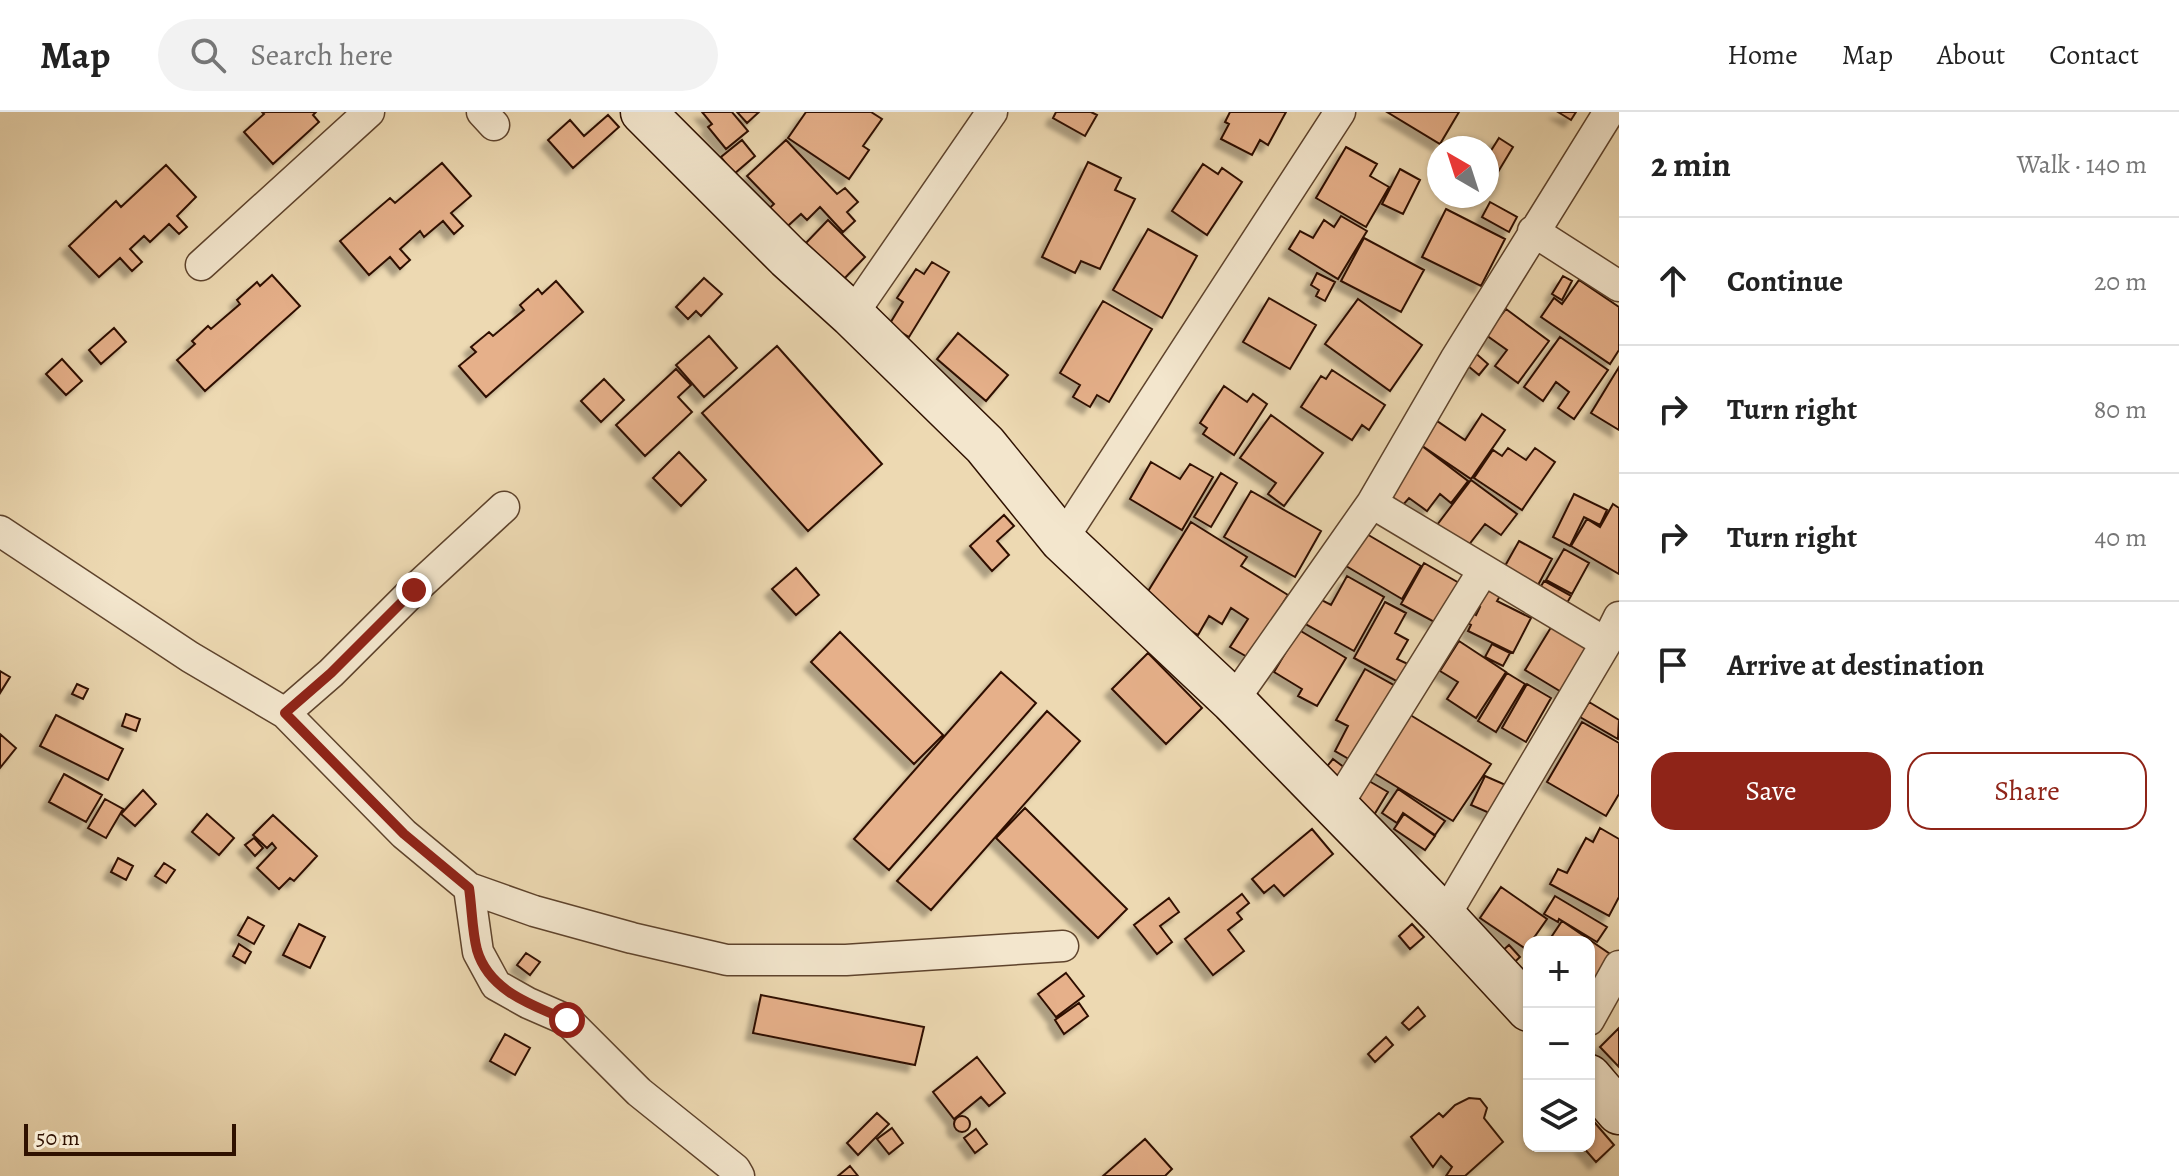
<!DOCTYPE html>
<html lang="en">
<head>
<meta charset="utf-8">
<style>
  body { margin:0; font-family:Alegreya,serif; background:#f2f2f2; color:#222 }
  .controls { position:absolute; right:24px; bottom:24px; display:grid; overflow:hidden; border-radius:16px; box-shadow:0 2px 6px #0004 }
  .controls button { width:72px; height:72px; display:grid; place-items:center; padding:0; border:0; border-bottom:2px solid #e0e0e0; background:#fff; color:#222; font:40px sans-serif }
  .compass { position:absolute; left:1427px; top:24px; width:72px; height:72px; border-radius:50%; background:#fff; box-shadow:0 2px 6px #0004; rotate:321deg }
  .scale { position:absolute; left:24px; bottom:20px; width:212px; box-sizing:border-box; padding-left:8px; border:4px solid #2f1100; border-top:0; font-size:22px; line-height:28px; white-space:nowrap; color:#2f1100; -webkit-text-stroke:6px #f3e6cd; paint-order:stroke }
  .stop { position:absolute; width:24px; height:24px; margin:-18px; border:6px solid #8f2418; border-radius:50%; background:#fff }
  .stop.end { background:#8f2418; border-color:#fff; box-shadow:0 2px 8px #0008 }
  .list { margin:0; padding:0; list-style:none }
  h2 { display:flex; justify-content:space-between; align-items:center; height:104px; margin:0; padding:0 32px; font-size:34px }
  h2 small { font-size:26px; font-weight:400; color:#767676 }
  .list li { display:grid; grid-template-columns:52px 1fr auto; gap:24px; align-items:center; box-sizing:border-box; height:128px; padding:0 32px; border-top:2px solid #e0e0e0 }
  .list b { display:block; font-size:30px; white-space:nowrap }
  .list em { font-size:26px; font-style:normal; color:#767676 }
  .actions { display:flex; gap:16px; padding:24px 32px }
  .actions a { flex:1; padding:18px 0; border:2px solid #8f2418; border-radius:24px; text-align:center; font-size:28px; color:#8f2418 }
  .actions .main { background:#8f2418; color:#fff }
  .icon { flex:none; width:44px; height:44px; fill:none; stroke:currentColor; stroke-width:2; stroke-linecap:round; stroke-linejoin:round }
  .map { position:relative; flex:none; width:1619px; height:1064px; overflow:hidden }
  header { display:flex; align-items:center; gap:48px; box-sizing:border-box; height:112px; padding:0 40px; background:#fff; border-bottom:2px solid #e0e0e0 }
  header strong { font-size:38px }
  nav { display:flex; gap:44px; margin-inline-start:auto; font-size:28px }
  .search { width:560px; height:72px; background:#f2f2f2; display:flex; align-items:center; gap:20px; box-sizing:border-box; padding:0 28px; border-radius:44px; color:#767676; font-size:30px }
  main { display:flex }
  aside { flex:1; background:#fff }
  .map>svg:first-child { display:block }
  .building { fill:#e6b08a; stroke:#2f1100; stroke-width:2; filter:url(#shadow) }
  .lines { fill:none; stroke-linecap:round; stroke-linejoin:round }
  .street-casing { stroke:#5e432c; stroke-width:33 }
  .secondary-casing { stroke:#2f1100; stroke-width:47 }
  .street { stroke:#f3e6cd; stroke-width:30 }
  .secondary { stroke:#f3e6cd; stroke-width:44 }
  .route { stroke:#8f2418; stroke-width:10 }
</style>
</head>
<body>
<header>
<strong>Map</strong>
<div class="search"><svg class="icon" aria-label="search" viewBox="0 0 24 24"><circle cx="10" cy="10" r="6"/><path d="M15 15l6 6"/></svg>Search here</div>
<nav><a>Home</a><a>Map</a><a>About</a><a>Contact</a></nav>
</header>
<main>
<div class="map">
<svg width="1619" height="1064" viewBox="0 0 1619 1064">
  <defs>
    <filter id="shadow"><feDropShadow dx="-7" dy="7" stdDeviation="2" flood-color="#0004"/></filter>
  </defs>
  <rect width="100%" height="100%" fill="#edd9b2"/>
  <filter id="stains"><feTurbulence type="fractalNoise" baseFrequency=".0025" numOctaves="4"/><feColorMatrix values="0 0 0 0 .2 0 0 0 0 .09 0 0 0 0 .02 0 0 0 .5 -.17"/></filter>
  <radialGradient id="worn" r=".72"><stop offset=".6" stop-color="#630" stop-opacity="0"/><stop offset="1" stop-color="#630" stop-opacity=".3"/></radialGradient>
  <!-- building -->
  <path class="building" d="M262,0H316L313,3L319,10L273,52L244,20L264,2Z
    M702,0H732L748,19L726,37L708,15L712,12Z
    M737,0H759L747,11Z
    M806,0H871L882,7L863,34L869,38L849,67L788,26Z
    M1056,0H1091L1097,3L1085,24L1053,6Z
    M1230,0H1286L1268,33L1260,28L1252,43L1221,27L1229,12L1225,10Z
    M1387,0H1459L1440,32Z
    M1558,0H1576L1571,8Z
    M608,3L619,15L573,56L548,28L570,8L584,24Z
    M1499,26L1513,35L1498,60L1487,54V45Z
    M742,28L755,44L734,62L721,45Z
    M786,28L837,82L845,76L858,90L847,100L855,109L843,120L820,95L807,108L801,102L779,122L762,103L774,92L747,64Z
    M1346,35L1377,52L1370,64L1389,75L1366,115L1316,86Z
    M1088,50L1121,66L1115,78L1135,87L1100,157L1081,149L1075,161L1042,145Z
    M442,51L471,84L451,101L463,114L454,122L443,109L424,125L420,119L400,137L410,148L400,157L390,145L369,163L340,129L390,86L395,91Z
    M1203,52L1218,62L1222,56L1242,70L1207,123L1172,99Z
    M166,53L196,85L177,104L187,115L179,122L169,112L150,130L144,124L130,137L142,150L132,159L120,146L99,165L69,134L116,89L121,95Z
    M1400,57L1420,68L1403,102L1382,92Z
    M1490,90L1517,105L1509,120L1482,105Z
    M1446,97L1505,127L1481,174L1422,145Z
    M1341,104L1367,119L1338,167L1289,137L1300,119L1313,126L1324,108L1334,115Z
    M828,108L865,145L842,169L805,132Z
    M1148,117L1197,144L1162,206L1113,178Z
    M1364,126L1424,158L1401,200L1341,169Z
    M932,150L949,160L909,225L889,213L903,190L897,186L916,157L924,162Z
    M1317,161L1335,170L1325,189L1316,184L1319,178L1311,173Z
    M272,163L300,194L205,279L177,248L195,232L192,229L208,214L211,217L240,192L237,188L257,170L260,174Z
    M1563,164L1572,169L1562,188L1552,182Z
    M704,166L722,182L701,204L696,199L688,207L676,195Z
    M1579,168L1619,195V238L1610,252L1541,205L1554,186L1562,192Z
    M556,169L583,200L486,285L459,254L476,240L471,235L489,220L493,224L524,198L520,193L538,177L542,182Z
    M1269,186L1316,213L1290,257L1243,230Z
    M1358,187L1422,233L1390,279L1325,232Z
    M1103,189L1152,217L1109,290L1097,283L1090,295L1073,285L1080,273L1060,261Z
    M1506,197L1549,229L1518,271L1495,254L1507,238L1486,223Z
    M114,216L126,230L101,252L89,238Z
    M958,221L1008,263L986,289L937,247Z
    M709,224L737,256L704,285L676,253Z
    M1560,225L1608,258L1574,307L1558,296L1569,280L1556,270L1543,289L1524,275Z
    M777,234L882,352L808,419L702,301Z
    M1472,238L1488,252L1479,263L1462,249Z
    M62,247L82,269L66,283L46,262Z
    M1619,255V318L1591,301Z
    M676,257L691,273L678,285L692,300L645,344L616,313Z
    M1332,258L1385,293L1369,318L1362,313L1352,328L1301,295L1321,264L1326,267Z
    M604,267L624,288L601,310L581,289Z
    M1224,274L1247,290L1253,282L1267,292L1234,343L1203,322L1207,316L1200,311Z
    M1482,302L1505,318L1471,367L1421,333L1437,309L1465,328Z
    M1271,303L1323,341L1284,394L1268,382L1276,371L1240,346Z
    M1422,334L1468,369L1451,391L1440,382L1427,399L1409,386L1403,393L1387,381Z
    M1508,336L1526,348L1535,336L1555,350L1522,398L1474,366L1493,338L1502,344Z
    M679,340L706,368L681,394L653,366Z
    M1151,350L1180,367L1190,352L1213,365L1182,418L1130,387Z
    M1221,361L1237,371L1211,415L1194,405Z
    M1471,368L1517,402L1501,423L1485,412L1464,439L1434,417Z
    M1251,379L1321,419L1295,465L1224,425Z
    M1574,382L1607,398L1600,413L1584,405L1570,434L1553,425Z
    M1613,392L1619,396V462L1571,434L1587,407L1600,415Z
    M1004,403L1014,414L997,429L1009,443L992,459L970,434Z
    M1191,410L1247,445L1241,454L1288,483L1249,546L1230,535L1248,507L1231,496L1222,512L1209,504L1198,523L1142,489Z
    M1365,421L1421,454L1402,487L1346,454Z
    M1519,429L1552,447L1538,473L1505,454Z
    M1564,437L1589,451L1572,482L1546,468Z
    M1424,451L1461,472L1438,512L1401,492Z
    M796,456L819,483L796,503L772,477Z
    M1347,464L1384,485L1354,539L1302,510L1316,485L1331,493Z
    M1544,469L1571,484L1567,491L1540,476Z
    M1481,475L1500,484L1497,489L1531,506L1513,541L1468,519L1471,513L1462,508L1467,498L1476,503L1480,495L1473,491Z
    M1385,490L1406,501L1395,521L1408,528L1397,547L1410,553L1400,571L1354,546Z
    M1553,512L1597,538L1568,584L1525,558Z
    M1299,518L1346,546L1317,594L1298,584L1302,577L1274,560Z
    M840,520L943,623L914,652L811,550Z
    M1459,529L1506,560L1476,606L1447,587L1458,570L1440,559Z
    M1492,532L1510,541L1503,554L1485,545Z
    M1148,541L1202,596L1166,632L1112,577Z
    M1365,557L1397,575L1354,650L1335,639L1348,614L1336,608Z
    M0,559L10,565L0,581Z
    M1001,560L1036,591L889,758L854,727Z
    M1507,561L1525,572L1496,620L1478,609Z
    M77,572L88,577L83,587L72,582Z
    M1527,572L1551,586L1526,630L1502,616Z
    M1589,590L1619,608L1618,627L1580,605Z
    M1047,599L1080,629L931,798L897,769Z
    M1407,601L1491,652L1453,709L1374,661Z
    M126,602L140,607L136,619L122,614Z
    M56,603L123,637L108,668L40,634Z
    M1582,610L1619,631V682L1606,704L1547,670Z
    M0,622L16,636L0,656Z
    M1333,647L1345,656L1337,666L1325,657Z
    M64,662L102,683L86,710L49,690Z
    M1485,664L1508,674L1494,703L1471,693Z
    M1369,669L1388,680L1374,703L1355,691Z
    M1398,677L1445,709L1435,723L1403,701L1397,711L1382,701Z
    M143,678L156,692L135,714L121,702Z
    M105,687L123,697L106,726L88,716Z
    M1025,696L1127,797L1098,826L996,726Z
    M207,702L234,726L219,743L192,720Z
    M1404,702L1435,724L1425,738L1394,717Z
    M273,703L317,744L294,769L290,766L279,777L257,756L276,736L272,731L267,736L253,723Z
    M1600,716L1619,727V785L1609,804L1550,772L1558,757L1567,761L1586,726L1593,730Z
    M1312,717L1333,742L1284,784L1274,773L1264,781L1252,767Z
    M254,726L263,736L255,744L245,733Z
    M118,746L133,754L126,768L111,760Z
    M164,751L175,758L166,771L155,764Z
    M1501,775L1547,807L1526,837L1480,806Z
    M1242,782L1249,791L1237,801L1242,807L1228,818L1244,839L1213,863L1185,827Z
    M1555,784L1607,815L1597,830L1559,807L1558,810L1544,802Z
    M1169,786L1179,800L1160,814L1172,830L1157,842L1134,813Z
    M248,805L264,814L254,832L238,823Z
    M1562,809L1613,844L1589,876V830H1548Z
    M299,812L325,825L310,856L283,843Z
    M1412,812L1424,825L1410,837L1399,824Z
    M239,832L251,840L245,851L233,844Z
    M1509,833L1520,845L1504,860L1493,847Z
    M526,841L540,850L530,863L517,853Z
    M1066,861L1084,884L1056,905L1038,882Z
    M761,883L924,915L915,953L753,921Z
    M1079,891L1088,904L1064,922L1055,908Z
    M1418,895L1425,904L1409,918L1402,911Z
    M1619,916V955L1600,935Z
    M505,922L530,936L515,963L490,949Z
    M1386,925L1393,933L1375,950L1368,942Z
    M977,945L1005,981L989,994L981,985L954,1007L933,980Z
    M1469,986L1480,987L1487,996L1484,1006L1503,1030L1465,1064H1446L1452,1055L1441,1044L1433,1055L1411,1025L1439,1001L1443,1005L1455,993Z
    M877,1001L889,1012L858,1043L847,1031Z
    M1589,1004L1614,1033L1596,1050L1582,1034H1589Z
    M954 1012a8 8 0 1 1 16 0a8 8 0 1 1-16 0Z
    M892,1016L903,1031L889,1042L877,1027Z
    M976,1017L987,1032L975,1041L964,1026Z
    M1145,1027L1172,1057L1165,1064H1103Z
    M850,1054L858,1064H838Z"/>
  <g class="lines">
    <defs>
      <path id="street" d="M482,0L494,13
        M1533,119L1619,174
        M201,153L369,0
        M852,203L992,0
        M1372,391L1606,531
        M0,419L190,545L285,601L404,722L469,776L534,799L632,826L727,848H846L1063,834
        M1062,428L1340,0
        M1233,589L1372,391L1455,248L1609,0
        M285,601L331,561L414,478L504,395
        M1336,695L1483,459
        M469,776L478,840L496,873L528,891L567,908L639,980L735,1057L739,1064
        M1444,805L1606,531L1619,505
        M1589,908L1619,854"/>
      <path id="secondary" d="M643,0L788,145L852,203L985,333L1062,428L1233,589L1444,805L1529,897
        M1589,965L1619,1000"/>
    </defs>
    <!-- street casing -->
    <use href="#street" class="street-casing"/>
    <!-- secondary casing -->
    <use href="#secondary" class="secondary-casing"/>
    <!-- street -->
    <use href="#street" class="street"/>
    <!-- secondary -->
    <use href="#secondary" class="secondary"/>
  </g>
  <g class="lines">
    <!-- route -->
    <path class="route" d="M414,478L331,561L285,601L404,722L469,776C472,796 472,819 477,838C489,879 532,893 567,908"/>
  </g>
  <rect width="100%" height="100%" filter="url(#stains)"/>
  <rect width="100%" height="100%" fill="url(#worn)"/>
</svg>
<div class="controls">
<button>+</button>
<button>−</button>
<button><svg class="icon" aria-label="layers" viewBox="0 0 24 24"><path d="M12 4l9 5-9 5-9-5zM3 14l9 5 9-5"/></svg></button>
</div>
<svg class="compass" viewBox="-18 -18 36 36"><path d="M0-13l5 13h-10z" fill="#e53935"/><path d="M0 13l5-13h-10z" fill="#767676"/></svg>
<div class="scale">50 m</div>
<div class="stop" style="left:567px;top:908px"></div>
<div class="stop end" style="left:414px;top:478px"></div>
</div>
<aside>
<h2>2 min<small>Walk · 140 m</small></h2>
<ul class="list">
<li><svg class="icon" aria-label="ahead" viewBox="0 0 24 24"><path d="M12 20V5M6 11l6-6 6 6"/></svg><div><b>Continue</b></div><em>20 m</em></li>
<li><svg class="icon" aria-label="right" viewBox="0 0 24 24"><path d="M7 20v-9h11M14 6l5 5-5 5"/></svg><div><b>Turn right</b></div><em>80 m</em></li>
<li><svg class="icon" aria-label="right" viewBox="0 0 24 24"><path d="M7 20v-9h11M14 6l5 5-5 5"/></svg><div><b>Turn right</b></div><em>40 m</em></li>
<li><svg class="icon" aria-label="arrive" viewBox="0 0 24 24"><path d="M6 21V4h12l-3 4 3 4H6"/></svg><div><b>Arrive at destination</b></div></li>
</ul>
<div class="actions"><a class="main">Save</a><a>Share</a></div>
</aside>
</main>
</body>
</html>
